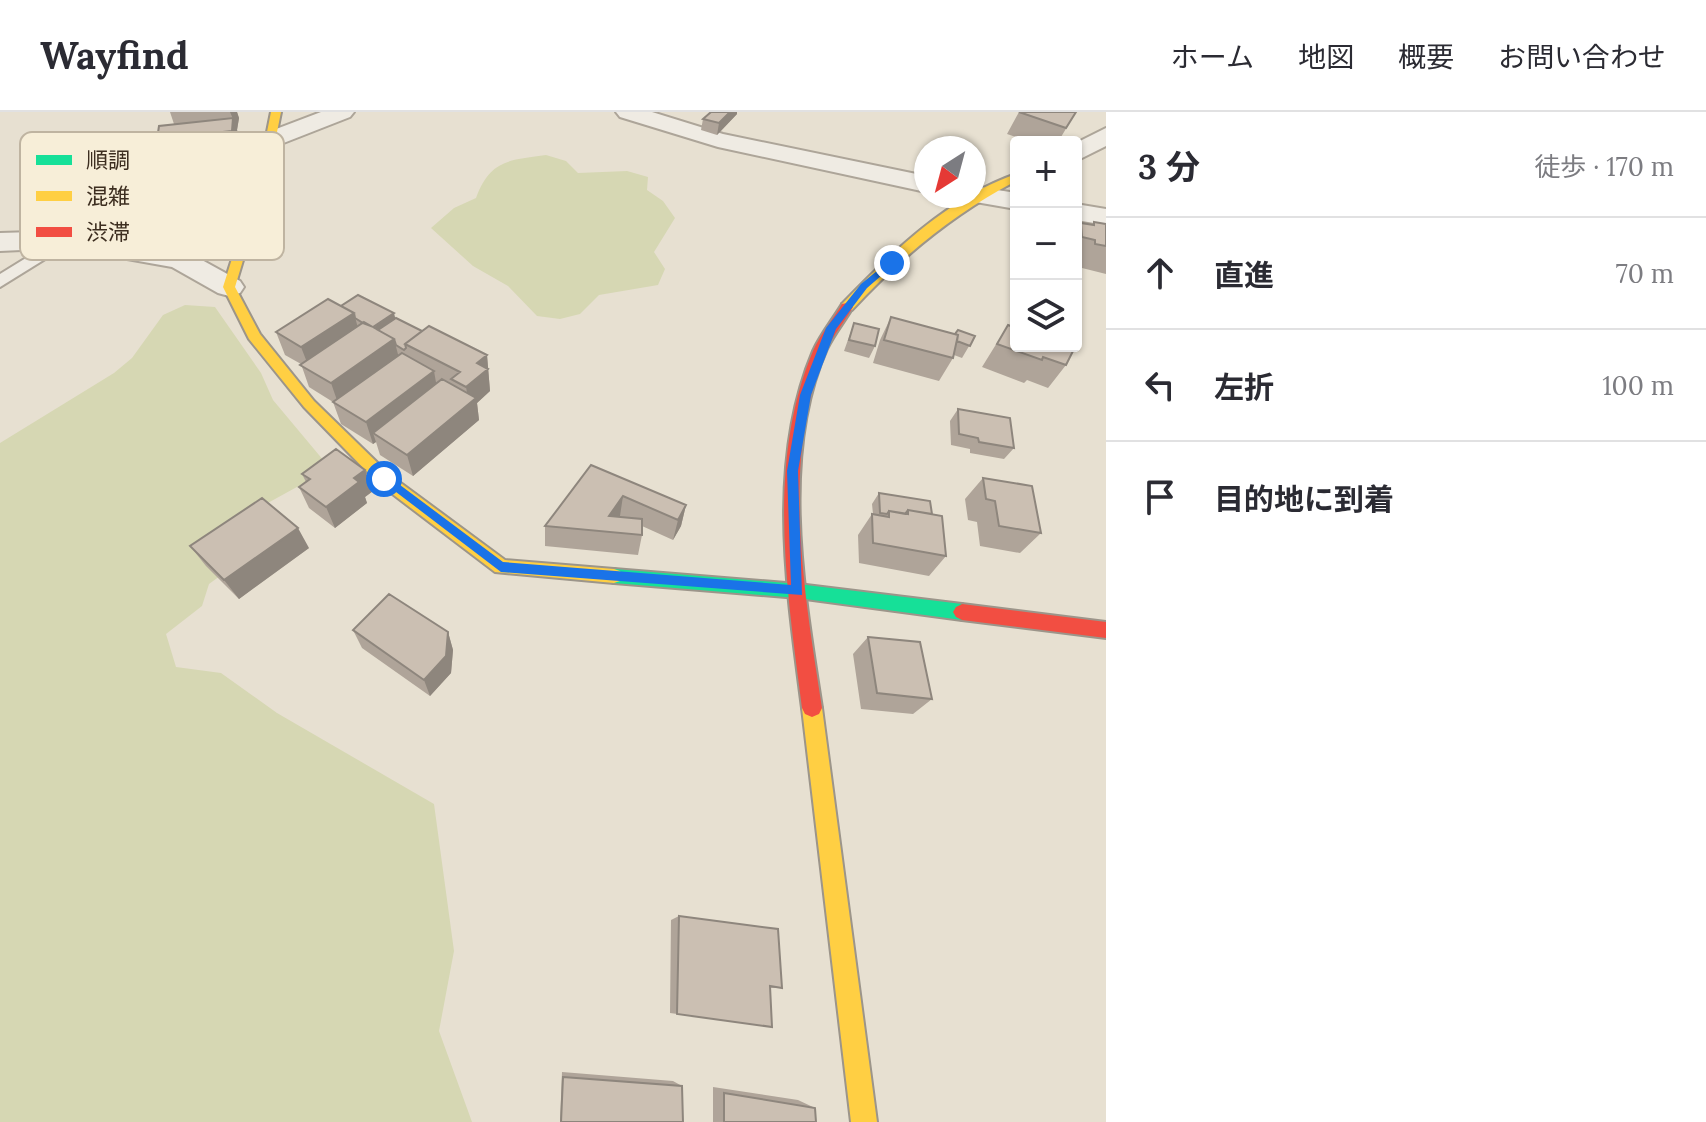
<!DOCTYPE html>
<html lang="ja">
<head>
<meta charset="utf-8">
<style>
  body { margin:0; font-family:Lora,"Noto Sans JP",serif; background:#f2f2f3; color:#2b2b33 }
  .controls { position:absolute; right:24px; top:24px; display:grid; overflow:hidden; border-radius:8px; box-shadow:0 2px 6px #0004 }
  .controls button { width:72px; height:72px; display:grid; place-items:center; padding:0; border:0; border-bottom:2px solid #e1e1e2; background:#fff; color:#2b2b33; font:40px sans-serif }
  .compass { position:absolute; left:914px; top:24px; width:72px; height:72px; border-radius:50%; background:#fff; box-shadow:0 2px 6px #0004; rotate:216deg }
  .stop { position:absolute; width:24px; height:24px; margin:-18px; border:6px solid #1a73e8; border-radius:50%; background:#fff }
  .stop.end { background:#1a73e8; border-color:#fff; box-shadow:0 2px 8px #0008 }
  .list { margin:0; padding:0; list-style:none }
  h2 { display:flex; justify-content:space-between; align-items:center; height:104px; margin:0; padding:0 32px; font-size:34px }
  h2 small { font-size:26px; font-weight:400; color:#7c7c81 }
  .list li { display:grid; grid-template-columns:52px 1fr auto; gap:24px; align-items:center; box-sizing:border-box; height:112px; padding:0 32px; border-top:2px solid #e1e1e2 }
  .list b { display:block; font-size:30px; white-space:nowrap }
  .list em { font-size:26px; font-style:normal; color:#7c7c81 }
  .icon { flex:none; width:44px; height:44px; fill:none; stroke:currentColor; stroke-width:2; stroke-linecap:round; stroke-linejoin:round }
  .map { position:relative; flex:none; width:1106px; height:1010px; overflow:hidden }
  header { display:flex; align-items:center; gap:48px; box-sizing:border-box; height:112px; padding:0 40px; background:#fff; border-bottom:2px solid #e1e1e2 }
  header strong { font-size:38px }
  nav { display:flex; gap:44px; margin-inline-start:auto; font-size:28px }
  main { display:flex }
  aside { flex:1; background:#fff }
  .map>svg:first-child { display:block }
  .green { fill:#d6d7b3 }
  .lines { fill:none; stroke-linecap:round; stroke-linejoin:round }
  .lane-casing { stroke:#ada599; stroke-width:4 }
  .street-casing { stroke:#ada599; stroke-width:4 }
  .fast-casing { stroke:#9c958a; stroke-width:4 }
  .slow-casing { stroke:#9c958a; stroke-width:4 }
  .jam-casing { stroke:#9c958a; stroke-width:4 }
  .lane { fill:#efebe3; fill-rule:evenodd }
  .street { fill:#efebe3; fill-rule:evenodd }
  .fast { fill:#16e098; fill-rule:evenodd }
  .slow { fill:#ffcf43; fill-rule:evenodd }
  .jam { fill:#f24e42; fill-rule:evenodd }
  .wall { fill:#afa499 }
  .shaded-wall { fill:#8e867d }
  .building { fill:#cbbfb2; stroke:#8e867d; stroke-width:2 }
  .route { fill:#1a73e8 }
  .key { fill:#f7eed8; stroke:#bfb4a1; stroke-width:2 }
  .key-label { font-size:22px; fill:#3d2e20 }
</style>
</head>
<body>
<header>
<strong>Wayfind</strong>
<nav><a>ホーム</a><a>地図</a><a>概要</a><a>お問い合わせ</a></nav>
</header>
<main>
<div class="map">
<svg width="1106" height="1010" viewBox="0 0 1106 1010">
  <rect width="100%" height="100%" fill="#e7e0d1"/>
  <!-- green -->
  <path class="green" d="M546,43L566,49L578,61L627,59L648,65L647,78L663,89L675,106L654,140L665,157L658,173L599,183L580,202L560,207L537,204L508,174L473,154L431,116L454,96L476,86C490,48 509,48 546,43Z
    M185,193L215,195L261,261L273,288L324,349L306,370L255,398L235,453L209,472L202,494L166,522L176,555L221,561L277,601L434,692L454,839L439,919L472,1010H0V331L114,261L132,246L163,203Z"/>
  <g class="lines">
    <defs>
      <path id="lane" d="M65,122L71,123L73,127L71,131L0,175V162Z"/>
      <path id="street" d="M321,0H354L350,5L281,32H263L260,27L263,22Z
        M616,0H652L723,22L926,64V80L718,35L620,5Z
        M1106,16V34L1076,49V31Z
        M263,57L272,60L276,65L272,70L167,108L103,125L191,142L240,169L244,175L240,181L229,184L218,181L172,155L65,136L0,139V121L65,119L147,96Z
        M979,75L1016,81V97L970,89L966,84H974V76Z
        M1076,92L1106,97V113L1076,108Z"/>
      <path id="fast" d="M614,457L798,472L962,492L968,495L971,500L968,505L962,508L798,486L614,471L608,469L605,464L608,459Z"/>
      <path id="slow" d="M271,0H281L268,65L235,175L260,222L314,289L390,363L505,448L614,457L620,459L623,464L620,469L614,471L495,460L378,371L304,295L249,227L223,175L258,65Z
        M1016,62V69C953,102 900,146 852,198H842V192C890,142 949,85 1016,62Z
        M812,587L819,590L822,596L877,1010H851L802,596L805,590Z"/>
      <path id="jam" d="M847,191L853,195C845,209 834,222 827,237C779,344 805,484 822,596L819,602L812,605L805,602L802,596C787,479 766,351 813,239C820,223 833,207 842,192Z
        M962,492L1106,510V526L962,508L956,505L953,500L956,495Z"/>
    </defs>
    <!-- lane casing -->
    <use href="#lane" class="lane-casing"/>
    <!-- street casing -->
    <use href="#street" class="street-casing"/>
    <!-- fast casing -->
    <use href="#fast" class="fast-casing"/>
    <!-- slow casing -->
    <use href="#slow" class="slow-casing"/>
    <!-- jam casing -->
    <use href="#jam" class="jam-casing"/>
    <!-- lane -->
    <use href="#lane" class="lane"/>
    <!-- street -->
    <use href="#street" class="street"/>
    <!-- fast -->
    <use href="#fast" class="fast"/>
    <!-- slow -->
    <use href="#slow" class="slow"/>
    <!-- jam -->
    <use href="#jam" class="jam"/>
  </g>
  <!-- wall -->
  <path class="wall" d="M170,0H237L239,6L237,18L241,29L240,42L206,45L208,52L201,75L180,77L178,83L164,89L148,90L142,79L162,58L163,60L167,49L174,12Z
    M711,0H737V2L717,23L701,18L703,7Z
    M1019,0H1076L1058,30H1030L1007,22Z
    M103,30L114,41L111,49H106L104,55L83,57L75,39Z
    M1094,110L1106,112V162L1078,155V151L1076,150V119L1081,111L1092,113Z
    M341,194L395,206L422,219L487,243L490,279L477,291L479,308L413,364L380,343L376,330L373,332L341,312L333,290L309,275L301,252L285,243L276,220Z
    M891,205L955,222L975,224L962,246L954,243L953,246L939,269L873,251L880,228Z
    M854,211L875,234L869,246L844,239Z
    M1008,213L1066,253L1048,276L1027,268L1024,271L982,255Z
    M958,297L1014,336L1004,347L970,341V337L951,333L950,309Z
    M591,353L686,393L681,414L673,428L642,414V423L638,443L545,434V414Z
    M302,362L373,379L365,385L367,391L335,416L309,396L299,375L306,370Z
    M983,366L1041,421L1020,441L980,434L977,410L968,408L965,387Z
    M879,381L932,402L946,444L929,464L859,451L858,423L872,402H873L872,392Z
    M190,434L309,436L239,487L206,454Z
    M353,518L448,520L453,538L451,561L430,584L362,536Z
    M868,525L932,587L913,602L861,597L853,542Z
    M679,804L782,876H770L772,915L670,901L671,808Z
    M562,960L673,969L682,974L683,1010H560Z
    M713,975L798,988L815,996L816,1010H713Z"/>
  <!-- shaded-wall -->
  <path class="shaded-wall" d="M230,0H237L239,6L237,18L241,29L240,42L206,45L208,52L201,75L196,64L167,49L157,27L233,7Z
    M730,0H737V2L717,23L719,11Z
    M102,26L106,35L108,29L114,41L111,49L100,30Z
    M100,37L106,49L104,55L98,44Z
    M162,58L167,69L175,65L180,77L178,83L164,89L159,78Z
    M354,201L360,224L310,258L301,235Z
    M394,201L397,213L381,224L373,216Z
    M394,227L400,250L339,294L331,271Z
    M487,243L490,279L477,291L479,308L413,364L407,343L469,292L466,275L477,251Z
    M434,259L438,282L373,321L376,330L373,332L366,310Z
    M365,358L373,379L365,385L367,391L335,416L326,395L354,366Z
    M623,384L620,404H609Z
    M686,393L681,414L673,428L678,408Z
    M298,416L309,436L239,487L224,468Z
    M448,520L453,538L451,561L430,584L424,568Z"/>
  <!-- building -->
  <path class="building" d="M711,0H730L719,11L703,7Z
    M1019,0H1076L1066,16Z
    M233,6L232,19L157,27L159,14Z
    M1094,110L1106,112V134L1095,132V128L1082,125L1081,111L1094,113Z
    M358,183L394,201L373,215L363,211L355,206L354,201L341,194Z
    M328,187L354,201L301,235L276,220Z
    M891,205L958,223L953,246L884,228Z
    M396,206L422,219L405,232L406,236L404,238L396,233L394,227L378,218Z
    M364,210L394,227L331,271L300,253Z
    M854,211L879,217L875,234L849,228Z
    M1008,213L1016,216V234H1066L1074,237L1066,253L1043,245L1042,248L997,232Z
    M429,214L487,243L477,251L488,257L466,275L451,267L460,260L405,232Z
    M958,218L975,224L970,234L957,229L958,223L955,222Z
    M402,241L434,259L366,310L333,290Z
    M442,267L476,286L407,343L373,321Z
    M958,297L1010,306L1014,336L979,330L978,326L959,322Z
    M336,337L365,358L354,366L359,370L326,395L299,375L310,367L302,362Z
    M591,353L686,393L678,408L623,384L609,404L642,407V423L545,414Z
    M983,366L1032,374L1041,421L999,414L995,389L986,387Z
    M879,381L930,389L932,402L908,398L905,402L889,399L887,402L880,401Z
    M262,386L298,416L224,468L190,434Z
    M908,398L942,404L946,444L873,431L872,402L889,405V399L908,402Z
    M389,482L448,520L446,544L424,568L353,518Z
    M868,525L920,530L932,587L877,581Z
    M679,804L778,817L782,876L770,874L772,915L677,902Z
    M563,965L682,974L683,1010H561Z
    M724,981L815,996L816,1010H724Z"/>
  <!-- route -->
  <path class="route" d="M889,149L896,151L867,176L836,217L811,283L798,359L802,483L501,460L379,367L388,364L503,450L791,473L787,359L800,283L826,216L861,172Z"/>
  <!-- legend -->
  <rect x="20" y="20" width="264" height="128" rx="12" class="key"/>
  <rect x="36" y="43" width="36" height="10" fill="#16e098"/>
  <rect x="36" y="79" width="36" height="10" fill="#ffcf43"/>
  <rect x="36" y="115" width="36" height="10" fill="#f24e42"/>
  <g class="key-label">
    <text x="86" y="56">順調</text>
    <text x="86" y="92">混雑</text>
    <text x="86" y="128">渋滞</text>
  </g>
</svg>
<div class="controls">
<button>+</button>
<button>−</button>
<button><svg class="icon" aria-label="layers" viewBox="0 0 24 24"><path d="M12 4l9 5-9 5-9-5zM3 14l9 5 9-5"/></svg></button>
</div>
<svg class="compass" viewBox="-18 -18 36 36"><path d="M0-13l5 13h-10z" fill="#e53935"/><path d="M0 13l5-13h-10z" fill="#7c7c81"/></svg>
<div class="stop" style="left:384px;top:367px"></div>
<div class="stop end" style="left:892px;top:151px"></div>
</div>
<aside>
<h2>3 分<small>徒歩 · 170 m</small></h2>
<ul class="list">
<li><svg class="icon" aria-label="ahead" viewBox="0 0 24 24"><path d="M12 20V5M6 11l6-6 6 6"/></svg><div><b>直進</b></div><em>70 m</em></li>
<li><svg class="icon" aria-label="left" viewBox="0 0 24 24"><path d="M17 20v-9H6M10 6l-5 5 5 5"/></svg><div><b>左折</b></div><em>100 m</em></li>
<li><svg class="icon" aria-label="arrive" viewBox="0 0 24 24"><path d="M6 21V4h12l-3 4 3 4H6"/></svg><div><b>目的地に到着</b></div></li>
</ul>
</aside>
</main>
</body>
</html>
